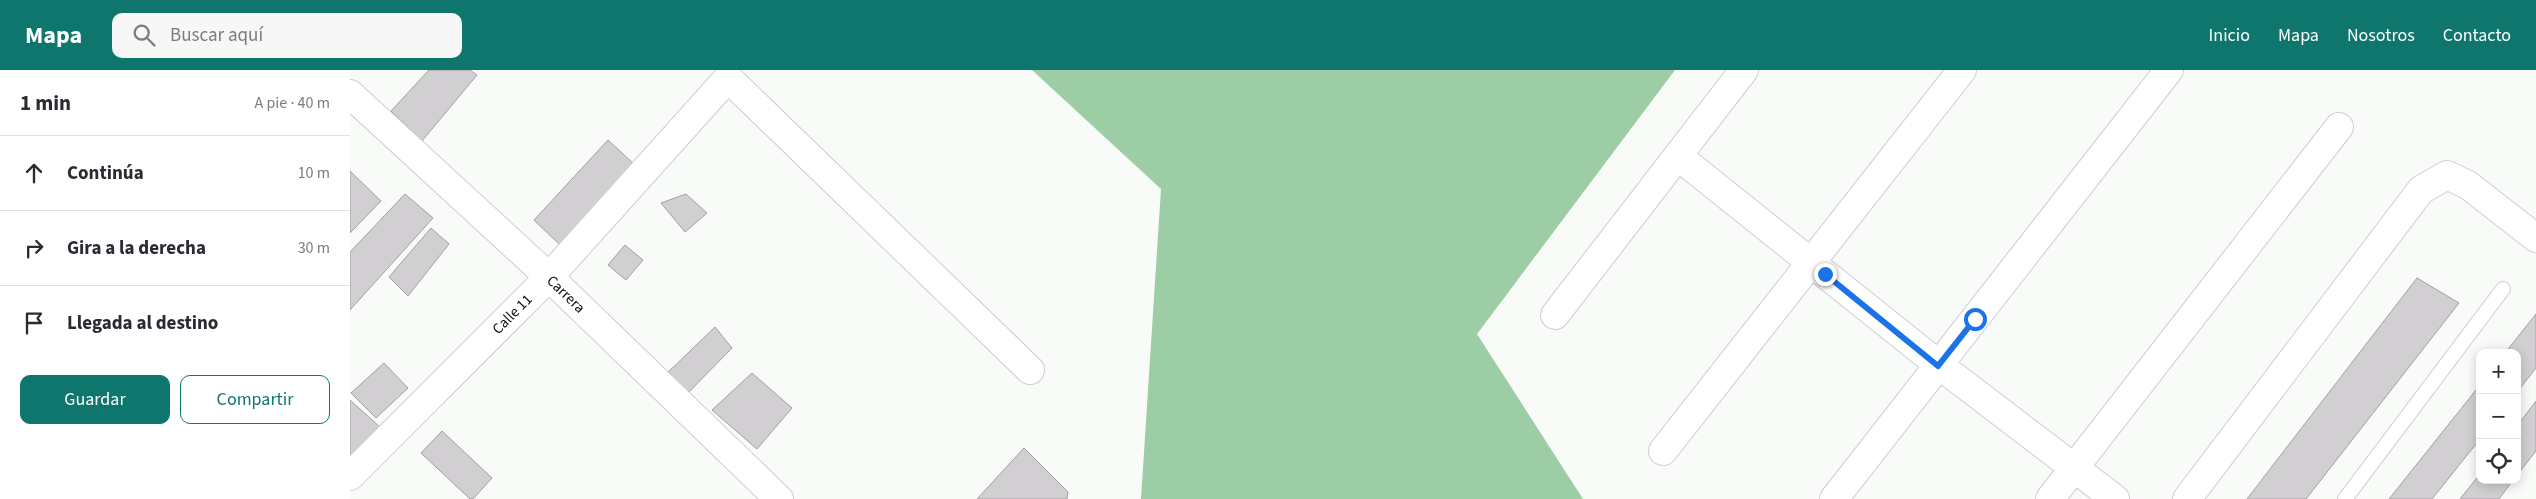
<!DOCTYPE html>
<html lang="es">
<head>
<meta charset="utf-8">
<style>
  body { margin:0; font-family:"Source Sans 3",sans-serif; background:#f7f7f7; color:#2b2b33 }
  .controls { position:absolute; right:15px; bottom:15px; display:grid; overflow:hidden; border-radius:10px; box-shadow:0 2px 12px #0003 }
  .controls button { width:45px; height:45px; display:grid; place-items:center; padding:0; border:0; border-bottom:1px solid #e1e1e2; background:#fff; color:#2b2b33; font:25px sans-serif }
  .stop { position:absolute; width:15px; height:15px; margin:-11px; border:4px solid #1a73e8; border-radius:50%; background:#fff }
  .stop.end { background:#1a73e8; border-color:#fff; box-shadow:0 1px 5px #0008 }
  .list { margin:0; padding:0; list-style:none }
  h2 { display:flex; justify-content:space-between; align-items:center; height:65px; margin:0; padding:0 20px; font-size:21px }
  h2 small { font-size:16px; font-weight:400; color:#7c7c81 }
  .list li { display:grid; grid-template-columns:32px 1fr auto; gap:15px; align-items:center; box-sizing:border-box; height:75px; padding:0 20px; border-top:1px solid #e1e1e2 }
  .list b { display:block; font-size:19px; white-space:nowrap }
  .list em { font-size:16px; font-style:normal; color:#7c7c81 }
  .actions { display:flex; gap:10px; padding:15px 20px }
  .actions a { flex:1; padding:11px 0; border:1px solid #0f766e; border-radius:10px; text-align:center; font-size:18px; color:#0f766e }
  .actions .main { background:#0f766e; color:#fff }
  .icon { flex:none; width:28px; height:28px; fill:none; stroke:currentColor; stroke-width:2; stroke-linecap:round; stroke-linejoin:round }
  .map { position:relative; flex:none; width:2186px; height:429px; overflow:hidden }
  header { display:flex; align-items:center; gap:30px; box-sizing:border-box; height:70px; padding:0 25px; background:#0f766e; color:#fff }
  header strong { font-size:24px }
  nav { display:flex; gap:28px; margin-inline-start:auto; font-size:18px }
  .search { width:350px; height:45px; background:#f7f7f7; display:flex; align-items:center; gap:12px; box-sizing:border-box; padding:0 18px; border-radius:10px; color:#7c7c81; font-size:19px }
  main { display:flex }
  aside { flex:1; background:#fff }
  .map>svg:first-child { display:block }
  .forest { fill:#9dcda4 }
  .building { fill:#d2cfd2; stroke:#a29fa2 }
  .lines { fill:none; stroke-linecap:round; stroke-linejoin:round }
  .service-casing { stroke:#cccfcc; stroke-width:16 }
  .minor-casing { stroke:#cccfcc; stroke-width:30 }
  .service { stroke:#fff; stroke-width:14 }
  .minor { stroke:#fff; stroke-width:28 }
  .route { stroke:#1a73e8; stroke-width:6 }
  .labels { text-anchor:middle; stroke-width:5; stroke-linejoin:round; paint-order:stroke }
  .street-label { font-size:15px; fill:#0c0d0c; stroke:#fff }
</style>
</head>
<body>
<header>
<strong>Mapa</strong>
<div class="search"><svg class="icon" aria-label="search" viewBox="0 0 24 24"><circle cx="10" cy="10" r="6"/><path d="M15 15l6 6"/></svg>Buscar aquí</div>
<nav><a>Inicio</a><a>Mapa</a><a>Nosotros</a><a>Contacto</a></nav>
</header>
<main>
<aside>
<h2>1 min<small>A pie · 40 m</small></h2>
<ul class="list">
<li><svg class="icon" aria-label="ahead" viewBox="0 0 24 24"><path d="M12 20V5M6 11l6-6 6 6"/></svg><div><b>Continúa</b></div><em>10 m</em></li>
<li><svg class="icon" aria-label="right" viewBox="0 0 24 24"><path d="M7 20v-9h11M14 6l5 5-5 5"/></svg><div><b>Gira a la derecha</b></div><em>30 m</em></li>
<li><svg class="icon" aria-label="arrive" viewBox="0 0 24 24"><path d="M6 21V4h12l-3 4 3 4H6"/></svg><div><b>Llegada al destino</b></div></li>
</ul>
<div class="actions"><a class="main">Guardar</a><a>Compartir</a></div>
</aside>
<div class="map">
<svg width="2186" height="429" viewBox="0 0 2186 429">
  <rect width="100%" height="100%" fill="#f8fbf8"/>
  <!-- forest -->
  <path class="forest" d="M682,0H1325L1127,264L1233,429H791L811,119Z"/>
  <!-- building -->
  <path class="building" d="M79,0H120L127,5L72,71L41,41Z
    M258,70L286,96L212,177L184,150Z
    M0,101L31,131L0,163Z
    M55,124L83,148L0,240V182Z
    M336,124L357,143L335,162L311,133Z
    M81,158L99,174L58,226L39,207Z
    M275,175L293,190L276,210L258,195Z
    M2067,208L2109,233L1956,429H1897Z
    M2186,244V298L2167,322V283H2155Z
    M365,257L382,278L335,326L312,308Z
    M34,293L58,318L26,348L1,323Z
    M402,303L442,338L407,379L362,340Z
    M2130,315V369L2082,429H2039Z
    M0,330L30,357L4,387L0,383Z
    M2186,331V381L2167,405V356Z
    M92,361L142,408L123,429H120L71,383Z
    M674,378L718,422L717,429H627Z
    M2130,404V410H2163L2149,429H2110Z"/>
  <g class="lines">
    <defs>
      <path id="service" d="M1995,429L2153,219"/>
      <path id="minor" d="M0,24L199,207L429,429
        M1329,87L1589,295L1765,429
        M1205,245L1394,0
        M1313,381L1612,0
        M0,406L199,207L378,8L680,300
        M1484,429L1819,0
        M1700,429L1989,57
        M1837,429L2071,120L2097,105L2118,115L2186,168"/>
    </defs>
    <!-- service casing -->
    <use href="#service" class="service-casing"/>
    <!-- minor casing -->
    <use href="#minor" class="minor-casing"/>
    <!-- service -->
    <use href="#service" class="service"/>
    <!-- minor -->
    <use href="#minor" class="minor"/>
  </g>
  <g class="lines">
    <!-- route -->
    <path class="route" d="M1475,204L1588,296L1625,249"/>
  </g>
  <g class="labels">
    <!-- street labels -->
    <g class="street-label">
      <text transform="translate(216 224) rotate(44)" y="5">Carrera</text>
      <text transform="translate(162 244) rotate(-45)" y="5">Calle 11</text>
    </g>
  </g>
</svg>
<div class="controls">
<button>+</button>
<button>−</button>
<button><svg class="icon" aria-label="locate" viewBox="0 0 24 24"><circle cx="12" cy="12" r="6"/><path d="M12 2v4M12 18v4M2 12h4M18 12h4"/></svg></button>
</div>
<div class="stop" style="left:1625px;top:249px"></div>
<div class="stop end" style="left:1475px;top:204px"></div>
</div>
</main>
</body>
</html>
